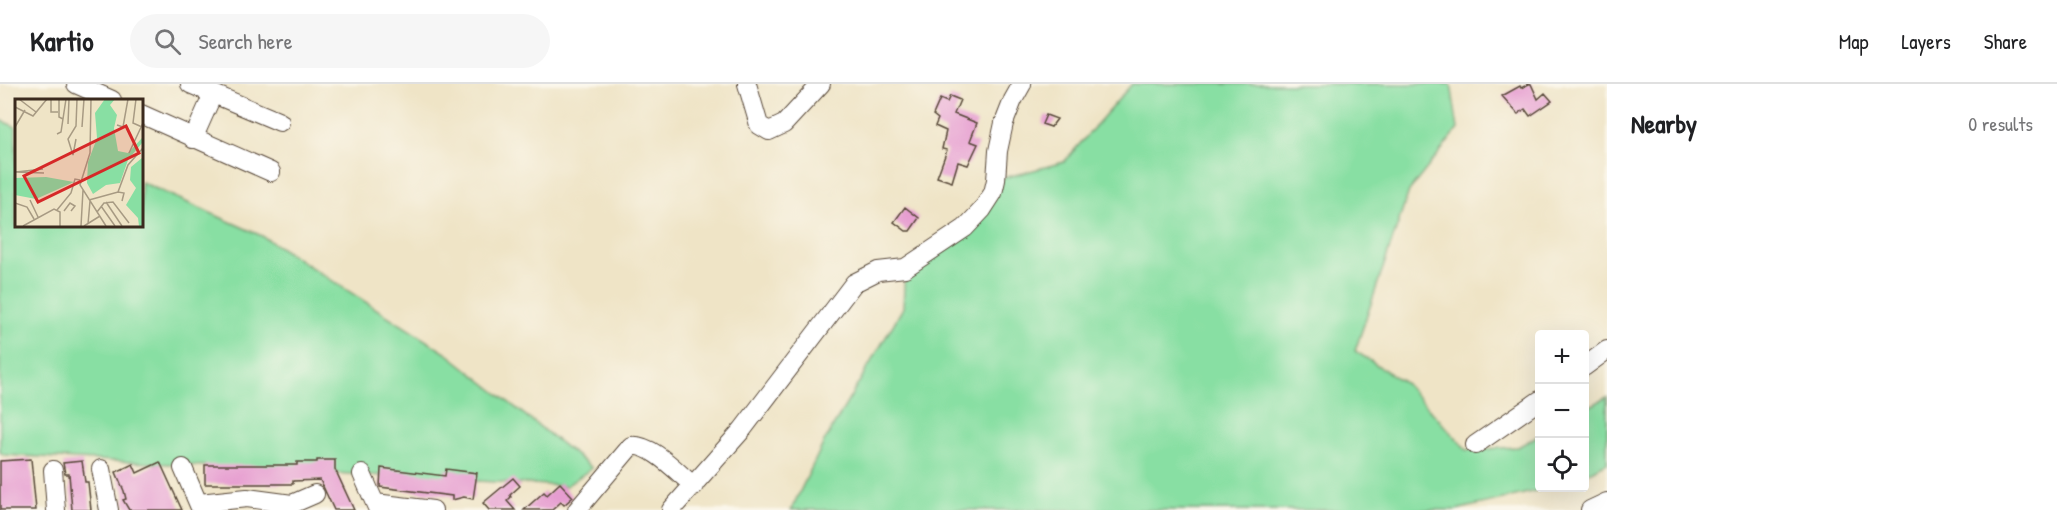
<!DOCTYPE html>
<html lang="en">
<head>
<meta charset="utf-8">
<style>
  body { margin:0; font-family:"Patrick Hand",sans-serif; background:#f6f6f6; color:#202124 }
  .controls { position:absolute; right:18px; bottom:18px; display:grid; overflow:hidden; border-radius:6px; box-shadow:0 6px 24px #0002 }
  .controls button { width:54px; height:54px; display:grid; place-items:center; padding:0; border:0; border-bottom:2px solid #e0e0e0; background:#fff; color:#202124; font:30px sans-serif }
  .list { margin:0; padding:0; list-style:none }
  h2 { display:flex; justify-content:space-between; align-items:center; height:78px; margin:0; padding:0 24px; font-size:26px }
  h2 small { font-size:20px; font-weight:400; color:#757577 }
  .icon { flex:none; width:33px; height:33px; fill:none; stroke:currentColor; stroke-width:2; stroke-linecap:round; stroke-linejoin:round }
  .map { position:relative; flex:none; width:1607px; height:426px; overflow:hidden }
  header { display:flex; align-items:center; gap:36px; box-sizing:border-box; height:84px; padding:0 30px; background:#fff; border-bottom:2px solid #e0e0e0 }
  header strong { font-size:28px }
  nav { display:flex; gap:33px; margin-inline-start:auto; font-size:21px }
  .search { width:420px; height:54px; background:#f6f6f6; display:flex; align-items:center; gap:15px; box-sizing:border-box; padding:0 21px; border-radius:33px; color:#757577; font-size:22px }
  main { display:flex }
  aside { flex:1; background:#fff }
  .map>svg:first-child { display:block }
  .green { fill:#88dfa3; stroke:#628460; stroke-width:1.5 }
  .building { fill:#e69dd0 }
  .lines { fill:none; stroke-linecap:round; stroke-linejoin:round }
  .minor-casing { stroke:#564637; stroke-width:20 }
  .minor { stroke:#fff; stroke-width:18 }
  .inset-road { fill:none; stroke:#a79a83; stroke-width:1.5 }
  .view { fill:#d62828; fill-opacity:0.15; stroke:#d62828; stroke-width:3 }
  .inset-edge { fill:none; stroke:#3b2a1e; stroke-width:3 }
</style>
</head>
<body>
<header>
<strong>Kartio</strong>
<div class="search"><svg class="icon" aria-label="search" viewBox="0 0 24 24"><circle cx="10" cy="10" r="6"/><path d="M15 15l6 6"/></svg>Search here</div>
<nav><a>Map</a><a>Layers</a><a>Share</a></nav>
</header>
<main>
<div class="map">
<svg width="1607" height="426" viewBox="0 0 1607 426">
  <rect width="100%" height="100%" fill="#fbf7ec"/>
  <filter id="ink" filterUnits="userSpaceOnUse"><feTurbulence type="fractalNoise" baseFrequency=".0167" numOctaves="2"/><feDisplacementMap in="SourceGraphic" scale="12" xChannelSelector="R" yChannelSelector="G"/><feConvolveMatrix kernelMatrix="1 2 1 2 8 2 1 2 1" color-interpolation-filters="sRGB"/></filter>
  <filter id="wash" filterUnits="userSpaceOnUse"><feTurbulence type="fractalNoise" baseFrequency=".008" numOctaves="4" result="noise"/><feDisplacementMap in="SourceGraphic" scale="24" xChannelSelector="R" yChannelSelector="G"/><feGaussianBlur stdDeviation="1.35" result="paint"/><feColorMatrix in="noise" values="0 0 0 0 0 0 0 0 0 0 0 0 0 0 0 0 0 1.4 0 .05"/><feComposite in="paint" operator="in"/></filter>
  <g filter="url(#wash)">
    <rect width="100%" height="100%" fill="#efe4c6"/>
    <!-- green -->
    <path class="green" d="M1132,0H1451L1458,45L1409,107L1355,267L1405,299L1467,366L1518,363L1539,351L1540,404H1549L1456,426H791L825,356L903,224L905,184L965,144L996,96L1064,78Z
      M0,36L16,43V141H141V98L262,152L449,271L592,384L566,402L4,371L0,368Z
      M1607,313V379L1585,390V325Z"/>
    <g id="blocks">
      <!-- building -->
      <path class="building" d="M1529,0H1531L1538,15L1545,9L1552,17L1530,32L1525,25L1518,30L1502,12L1520,2L1521,4Z
        M950,12L960,16L954,30L977,39L970,57L978,60L968,81L958,78L952,98L937,93L947,66L942,65L946,47L935,42L938,35L933,31L940,15L947,18Z
        M1046,31L1057,35L1051,43L1042,40Z
        M905,123L919,134L910,147H906L894,138Z
        M31,375L36,426H0V377Z
        M317,376H335V385L354,426H334L320,396L293,397V400H205V381H297V378H317Z
        M82,377L85,398H88L91,426H72L69,390H65L63,379Z
        M160,378L182,426H129L123,416L126,415L124,407L116,388L133,380L137,389Z
        M381,384L445,392L446,385L477,389L473,415L464,413L452,416V412L380,403Z
        M513,394L520,402L510,411L511,413L507,417L515,426H489L483,419Z
        M560,399L573,413L564,421L561,418L552,426H524L544,408L547,411Z"/>
    </g>
  </g>
  <g filter="url(#ink)">
    <use href="#blocks" fill-opacity="0" stroke="#564637" stroke-width="1.5"/>
    <g class="lines">
      <defs>
        <path id="minor" d="M76,0L112,16
          M190,0L280,38
          M747,0L759,41L769,47L784,40L821,0
          M141,30L271,88
          M193,55L213,10
          M1584,283L1607,266
          M1475,361L1540,316
          M183,384L201,426
          M101,385L109,426
          M53,386L56,426
          M362,390L378,426
          M199,419L247,414L292,420L315,410
          M375,419L433,426
          M577,426L631,362C651,359 678,389 694,402
          M671,426L742,346L854,199L878,187L905,184L965,144L982,126L993,109L996,96L998,67L1004,39L1013,16L1022,0
          M1590,426L1607,418"/>
      </defs>
      <!-- minor casing -->
      <use href="#minor" class="minor-casing"/>
      <!-- minor -->
      <use href="#minor" class="minor"/>
    </g>
  </g>
  <!-- overview -->
  <g transform="translate(15 15)">
    <rect width="128" height="128" fill="#efe4c6"/>
    <path d="M90,0H100L95,6L102,16L99,29L103,52L113,54L127,39V44L113,61L105,84L91,86L78,95L72,84L73,63L82,39L80,14ZM127,59V127H124L123,119L111,106L121,89L115,81L116,68ZM31,78L59,83L21,100L0,96V79Z" fill="#88dfa3"/>
    <path class="inset-road" d="M4,0L21,13M36,0V13H43M44,0V18L48,20M76,0L75,54L65,86L91,127M121,0L118,24L127,28M0,8L18,17L32,0M53,25L54,0M102,26L108,28L113,0M0,28L10,11M67,28L69,0M42,35L46,33L51,0M61,40L58,56L53,40L61,27L62,0M114,54L128,24M0,73L29,74M1,73L28,70M103,93L113,66L128,49M15,101L23,118M74,101L103,93L109,94L107,102M91,103L107,127M0,104L12,108L19,120M86,107L100,127M42,111L56,94L60,80L65,81M49,112L55,104L60,107L56,112M82,113L89,104L98,103L114,124M73,125L75,102M8,127L39,110L45,113V127M66,127L68,91M69,127L85,117"/>
    <path class="view" d="M111,27L124,54L23,103L9,77Z"/>
    <rect width="128" height="128" class="inset-edge"/>
  </g>
</svg>
<div class="controls">
<button>+</button>
<button>−</button>
<button><svg class="icon" aria-label="locate" viewBox="0 0 24 24"><circle cx="12" cy="12" r="6"/><path d="M12 2v4M12 18v4M2 12h4M18 12h4"/></svg></button>
</div>
</div>
<aside>
<h2>Nearby<small>0 results</small></h2>
<ul class="list">
</ul>
</aside>
</main>
</body>
</html>
